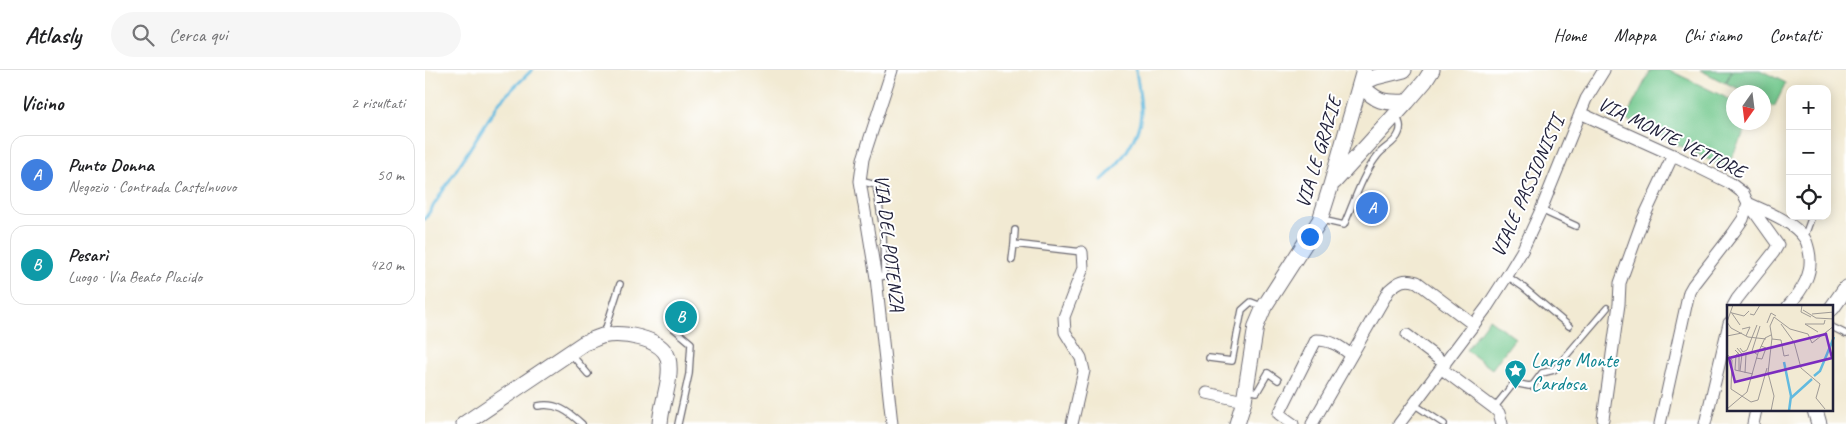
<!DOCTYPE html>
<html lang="it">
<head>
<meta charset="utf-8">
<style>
  body { margin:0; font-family:Caveat,sans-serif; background:#f6f6f6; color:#202124 }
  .controls { position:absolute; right:15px; top:15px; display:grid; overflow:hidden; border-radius:10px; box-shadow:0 2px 12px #0003 }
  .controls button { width:45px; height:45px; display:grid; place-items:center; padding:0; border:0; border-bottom:1px solid #e0e0e0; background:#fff; color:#202124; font:25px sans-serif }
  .compass { position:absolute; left:1301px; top:15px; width:45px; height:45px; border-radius:50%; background:#fff; box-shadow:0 2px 12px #0003; rotate:194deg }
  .you { position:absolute; left:884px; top:166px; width:18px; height:18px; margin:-12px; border:4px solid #fff; border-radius:50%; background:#1a73e8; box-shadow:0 0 0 8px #1a73e833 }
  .badge { display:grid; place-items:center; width:32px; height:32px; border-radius:50%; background:#ea580c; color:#fff; font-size:16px; font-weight:700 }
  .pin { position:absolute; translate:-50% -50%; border:2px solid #fff; box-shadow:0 1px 5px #0006 }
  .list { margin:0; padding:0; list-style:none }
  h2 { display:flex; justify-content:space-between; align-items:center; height:65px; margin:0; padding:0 20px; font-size:21px }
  h2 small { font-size:16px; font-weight:400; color:#757577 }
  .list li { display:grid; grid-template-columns:32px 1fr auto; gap:15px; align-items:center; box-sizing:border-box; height:80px; margin:0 10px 10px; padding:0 10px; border:1px solid #e0e0e0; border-radius:15px }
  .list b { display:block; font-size:19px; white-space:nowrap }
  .list p { margin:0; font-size:16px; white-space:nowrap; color:#757577 }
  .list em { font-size:16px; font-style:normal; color:#757577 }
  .icon { flex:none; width:28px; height:28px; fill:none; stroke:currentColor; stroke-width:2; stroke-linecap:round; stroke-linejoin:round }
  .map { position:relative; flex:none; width:1421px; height:354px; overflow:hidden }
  header { display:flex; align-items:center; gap:30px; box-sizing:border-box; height:70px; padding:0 25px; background:#fff; border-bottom:1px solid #e0e0e0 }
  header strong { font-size:24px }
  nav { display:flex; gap:28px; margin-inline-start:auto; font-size:18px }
  .search { width:350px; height:45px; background:#f6f6f6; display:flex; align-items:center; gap:12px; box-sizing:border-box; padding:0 18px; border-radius:28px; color:#757577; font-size:19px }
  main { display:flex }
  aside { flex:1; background:#fff }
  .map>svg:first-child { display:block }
  .green { fill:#72c88d; stroke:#4a7564 }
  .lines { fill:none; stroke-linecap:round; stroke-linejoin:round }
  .stream { stroke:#62badf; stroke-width:3 }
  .lane-casing { stroke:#6b6870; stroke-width:8 }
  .street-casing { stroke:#6b6870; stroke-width:13 }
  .secondary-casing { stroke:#6b6870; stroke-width:17 }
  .lane { stroke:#fff; stroke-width:5.5 }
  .street { stroke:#fff; stroke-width:11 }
  .secondary { stroke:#fff; stroke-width:15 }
  .labels { text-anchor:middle; stroke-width:4; stroke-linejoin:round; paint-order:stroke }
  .street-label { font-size:20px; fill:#22223b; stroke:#fff }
  .culture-label { font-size:20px; fill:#0d838f; stroke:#fff; text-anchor:start }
  .inset-river { fill:none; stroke:#62badf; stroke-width:2.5 }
  .inset-road { fill:none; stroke:#9f9a96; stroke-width:1 }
  .view { fill:#7b2cbf; fill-opacity:0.15; stroke:#7b2cbf; stroke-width:2.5 }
  .inset-edge { fill:none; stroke:#22223b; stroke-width:2.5 }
</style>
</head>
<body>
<header>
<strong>Atlasly</strong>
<div class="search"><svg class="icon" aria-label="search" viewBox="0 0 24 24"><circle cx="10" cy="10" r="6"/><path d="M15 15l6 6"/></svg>Cerca qui</div>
<nav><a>Home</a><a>Mappa</a><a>Chi siamo</a><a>Contatti</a></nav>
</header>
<main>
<aside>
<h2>Vicino<small>2 risultati</small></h2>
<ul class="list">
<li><span class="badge" style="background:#3f7fe0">A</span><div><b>Punto Donna</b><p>Negozio · Contrada Castelnuovo</p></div><em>50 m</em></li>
<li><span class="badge" style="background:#0f9aa8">B</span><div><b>Pesarì</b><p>Luogo · Via Beato Placido</p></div><em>420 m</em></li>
</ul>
</aside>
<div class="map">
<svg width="1421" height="354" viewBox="0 0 1421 354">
  <rect width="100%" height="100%" fill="#fff"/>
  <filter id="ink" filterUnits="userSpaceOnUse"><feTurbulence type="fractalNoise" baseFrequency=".02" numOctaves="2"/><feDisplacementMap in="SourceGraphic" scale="10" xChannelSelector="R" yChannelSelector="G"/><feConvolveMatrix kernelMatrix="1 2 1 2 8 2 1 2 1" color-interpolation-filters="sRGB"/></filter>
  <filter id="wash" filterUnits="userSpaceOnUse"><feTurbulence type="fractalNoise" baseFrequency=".0096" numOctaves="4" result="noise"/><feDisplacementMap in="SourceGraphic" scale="20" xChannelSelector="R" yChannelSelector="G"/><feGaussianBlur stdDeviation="1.12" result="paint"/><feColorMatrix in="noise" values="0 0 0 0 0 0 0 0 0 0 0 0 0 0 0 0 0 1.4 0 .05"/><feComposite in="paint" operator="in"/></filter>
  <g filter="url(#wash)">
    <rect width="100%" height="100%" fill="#f2ead3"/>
    <!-- green -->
    <path class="green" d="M1226,0H1244L1308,31V52L1324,53L1301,98L1200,49Z
      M1275,0H1307L1300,13Z
      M1308,0H1335L1361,13L1349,37L1339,32L1338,22H1321L1301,13Z
      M1064,249L1090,268L1067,299L1041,280Z"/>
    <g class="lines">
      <!-- stream -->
      <path class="stream" d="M677,110C694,95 715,67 716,43C716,29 713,14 711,0
        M0,149L75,31L107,0"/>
    </g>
  </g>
  <g filter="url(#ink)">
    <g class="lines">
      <defs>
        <path id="lane" d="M435,111L451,115L458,160L459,206L451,208
          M1116,140L1151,156
          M897,150L919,155C929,132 937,105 953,85C959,77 970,74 974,63C977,56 974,51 971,45
          M1379,168L1387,146
          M589,174L590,160
          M587,190L589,174L657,182
          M1082,206L1098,217L1144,256
          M247,257L266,273L264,304L253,354
          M1407,257L1421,264
          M179,264L195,214
          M146,284L163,304
          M784,288L807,291L817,240L826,232L839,237
          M823,320L832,322L843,303L853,310
          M990,335L1019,354
          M113,336C131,332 144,342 157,354
          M1069,338L1089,313L1104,316L1108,315L1117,303L1129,300L1182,238"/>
        <path id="street" d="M467,0L438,89L435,111L451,208L467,354
          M1155,43L1248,85L1305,113L1318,123L1323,133L1353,175L1349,182L1312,229L1308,236
          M1325,134C1343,142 1369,152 1380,169C1382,172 1383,177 1384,181C1389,203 1377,221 1363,236
          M982,265L1020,294
          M1017,299L1069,338L1074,343L1077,354
          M782,323L819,331
          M1178,349L1194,234L1195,213L1218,149L1248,85
          M647,354L659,301L656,288L640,262L639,247L658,198L657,182
          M868,354L854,344L891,270C906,270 915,276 926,285
          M887,354L964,220C974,211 979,208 992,212L1049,255
          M974,354L1062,237L1082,206L1097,181L1116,140L1161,29L1179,0
          M1235,354L1264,222L1268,215L1309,162L1318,149L1323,133
          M1280,354L1304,253
          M1328,354L1331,340"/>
        <path id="secondary" d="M935,14C951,32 958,33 982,32
          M935,14L951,7L979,0
          M909,112L982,32L1000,11L1007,0
          M1407,238L1421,218
          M1390,340L1394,354
          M39,354L159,273C165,271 171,268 177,266C196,262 236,267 243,288C248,309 236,333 235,354
          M812,354L819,331L831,256L839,237L895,150L906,115L939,0"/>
      </defs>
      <!-- lane casing -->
      <use href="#lane" class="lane-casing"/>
      <!-- street casing -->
      <use href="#street" class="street-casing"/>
      <!-- secondary casing -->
      <use href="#secondary" class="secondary-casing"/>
      <!-- lane -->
      <use href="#lane" class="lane"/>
      <!-- street -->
      <use href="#street" class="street"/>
      <!-- secondary -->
      <use href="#secondary" class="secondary"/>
    </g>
  </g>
  <!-- icons -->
  <defs>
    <symbol id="sight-pin" viewBox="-11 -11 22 30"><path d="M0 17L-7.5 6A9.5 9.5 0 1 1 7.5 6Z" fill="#0f9aa8" stroke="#fff"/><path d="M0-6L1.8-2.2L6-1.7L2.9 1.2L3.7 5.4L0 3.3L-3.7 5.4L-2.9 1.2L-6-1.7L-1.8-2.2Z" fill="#fff"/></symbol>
  </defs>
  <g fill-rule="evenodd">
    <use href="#sight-pin" x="1078" y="288" width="25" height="34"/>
  </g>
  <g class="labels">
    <!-- street labels -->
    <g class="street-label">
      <text transform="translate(1247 67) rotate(26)" y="7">VIA MONTE VETTORE</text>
      <text transform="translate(893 82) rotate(-73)" y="7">VIA LE GRAZIE</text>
      <text transform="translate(1102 116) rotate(-66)" y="7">VIALE PASSIONISTI</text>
      <text transform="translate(465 173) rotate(83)" y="7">VIA DEL POTENZA</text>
    </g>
    <!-- culture labels -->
    <g class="culture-label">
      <text x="1106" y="297">Largo Monte<tspan x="1106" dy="23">Cardosa</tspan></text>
    </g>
  </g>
  <!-- overview -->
  <g transform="translate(1302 235)">
    <rect width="106" height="106" fill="#f2ead3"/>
    <path class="inset-river" d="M57,57L64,91L62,106M87,71L93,66L107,32M64,93L85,74"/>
    <path class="inset-road" d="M6,0L0,17L4,23L21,32L39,34M75,0L74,7L84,12M76,5L89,13L107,14M4,7L13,20M5,8L17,11L22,6M23,9L27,10L33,0M85,9L107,7M40,18L44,8L49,11M54,19L67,37L74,63L93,79L89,93L98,104M15,24L23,22L19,31M91,27L78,19H97L98,15M0,31L15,28M45,34L54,35L57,51L62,50M10,43L15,49L13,66M13,43L16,47L20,45L30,20M8,45L12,49V66M12,48L9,50L8,65L26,69M0,49L5,55L4,84L24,97L31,95L40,63M31,50L25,46L33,21M29,53L35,54L39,43L34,41M18,68L19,49M0,104L20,87L31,48L38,33L44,30M44,106L47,91L41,68L45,33L43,21L47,12L63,24L81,29L85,38L107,21"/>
    <path class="view" d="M99,29L105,53L8,77L2,53Z"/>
    <rect width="106" height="106" class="inset-edge"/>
  </g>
</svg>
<div class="controls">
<button>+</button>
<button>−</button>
<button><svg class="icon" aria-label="locate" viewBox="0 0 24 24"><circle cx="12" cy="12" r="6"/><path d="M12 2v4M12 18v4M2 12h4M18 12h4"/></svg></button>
</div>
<svg class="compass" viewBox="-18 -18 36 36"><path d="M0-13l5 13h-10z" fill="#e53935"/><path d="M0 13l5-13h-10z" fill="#757577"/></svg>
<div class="you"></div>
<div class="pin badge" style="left:947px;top:138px;background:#3f7fe0">A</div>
<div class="pin badge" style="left:256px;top:247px;background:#0f9aa8">B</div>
</div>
</main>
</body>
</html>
